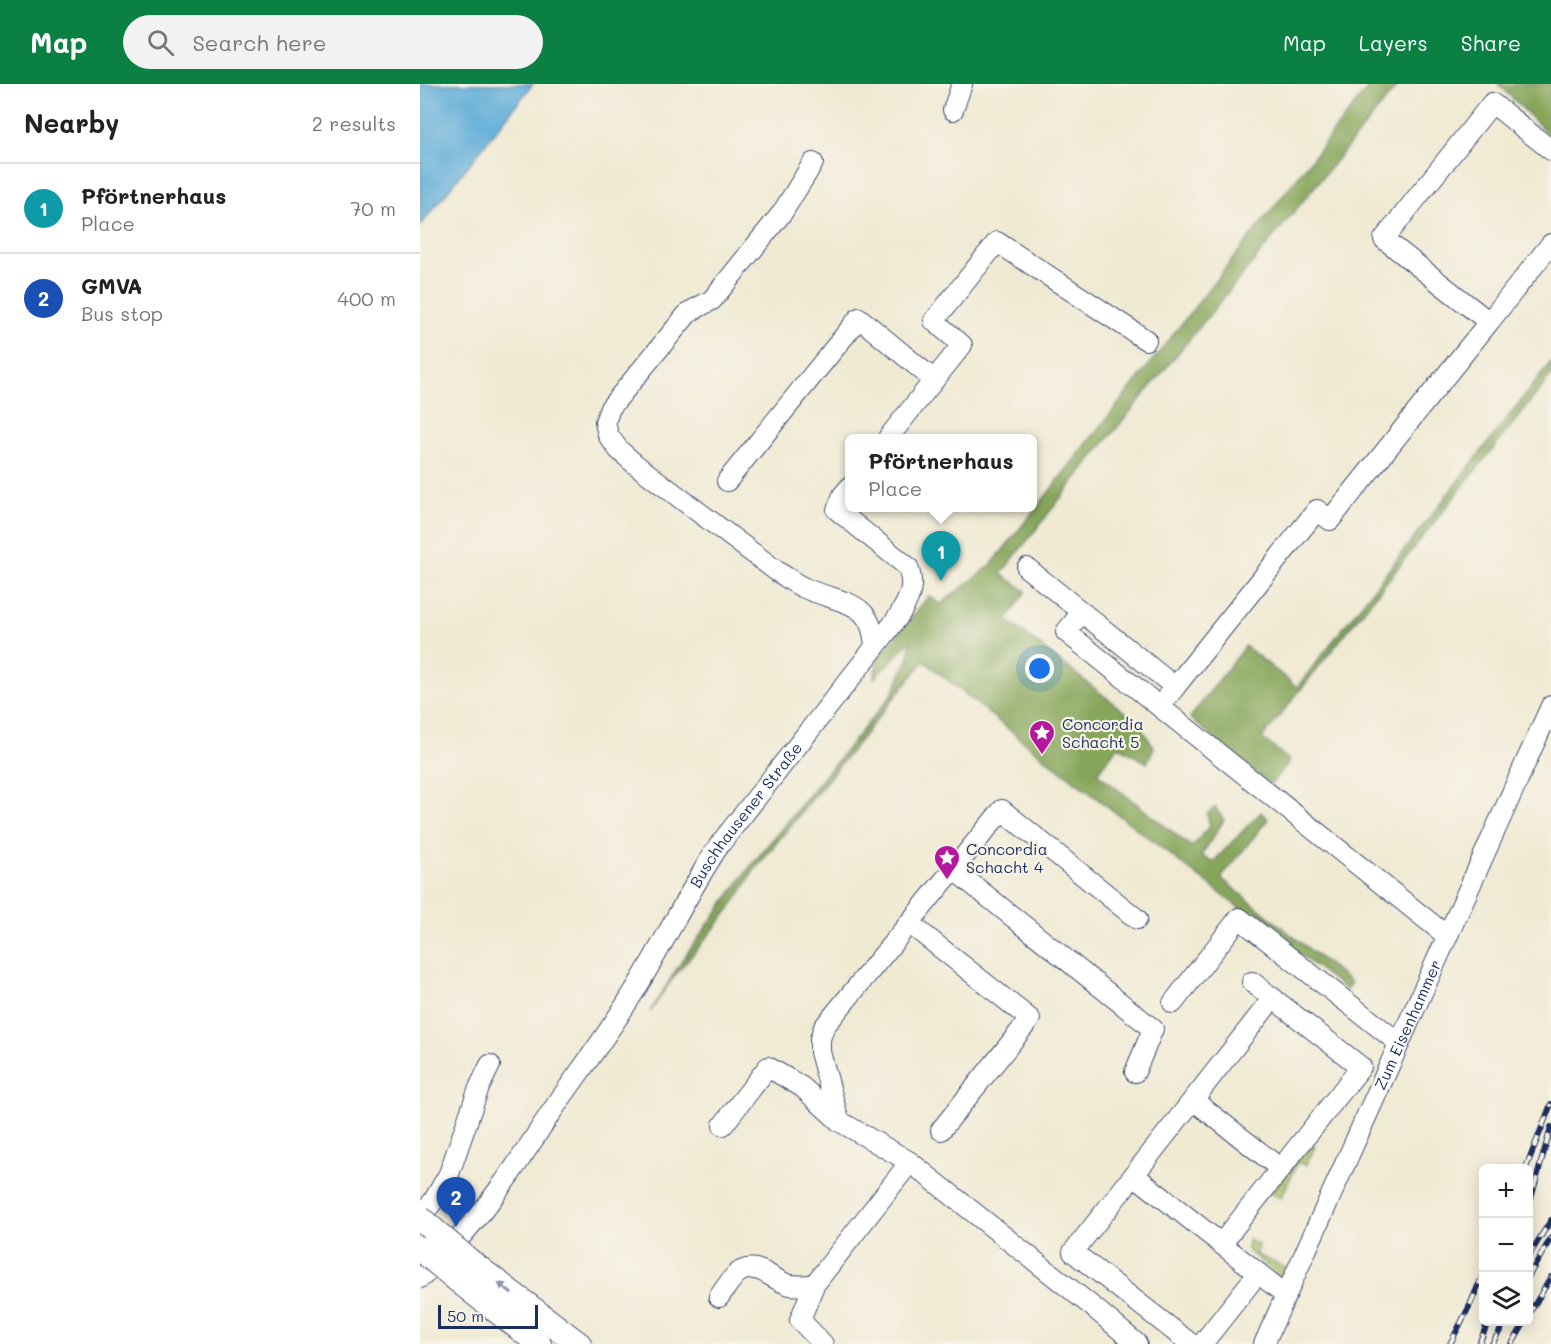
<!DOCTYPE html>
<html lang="en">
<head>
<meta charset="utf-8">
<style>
  body { margin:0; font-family:Mali,sans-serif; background:#f2f2f2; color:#222 }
  .controls { position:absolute; right:18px; bottom:18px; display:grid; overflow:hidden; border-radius:9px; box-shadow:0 3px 15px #0003 }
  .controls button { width:54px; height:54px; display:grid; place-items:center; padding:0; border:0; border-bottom:2px solid #e0e0e0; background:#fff; color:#222; font:30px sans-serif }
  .scale { position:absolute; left:18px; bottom:15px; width:100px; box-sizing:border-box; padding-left:6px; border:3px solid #1b2f5e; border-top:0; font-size:16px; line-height:21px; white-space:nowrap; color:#1b2f5e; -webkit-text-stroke:4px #f7f3e8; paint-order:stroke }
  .you { position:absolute; left:620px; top:585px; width:21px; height:21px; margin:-15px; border:4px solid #fff; border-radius:50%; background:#1a73e8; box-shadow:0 0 0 9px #1a73e833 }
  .badge { display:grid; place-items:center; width:39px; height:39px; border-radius:50%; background:#0b8043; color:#fff; font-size:20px; font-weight:700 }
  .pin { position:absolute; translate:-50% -50px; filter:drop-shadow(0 2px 3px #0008) }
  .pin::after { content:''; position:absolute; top:32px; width:21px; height:18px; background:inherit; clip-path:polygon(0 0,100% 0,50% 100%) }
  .popup { position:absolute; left:425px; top:350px; width:192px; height:78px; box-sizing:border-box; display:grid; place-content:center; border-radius:9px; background:#fff; filter:drop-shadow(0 2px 4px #0005); font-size:20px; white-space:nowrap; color:#767676 }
  .popup b { font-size:22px; color:#222 }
  .popup::after { content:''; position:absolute; left:50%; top:100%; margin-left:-12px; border:12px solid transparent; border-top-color:#fff }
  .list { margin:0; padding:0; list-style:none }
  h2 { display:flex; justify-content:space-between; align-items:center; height:78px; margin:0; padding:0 24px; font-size:26px }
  h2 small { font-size:20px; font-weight:400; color:#767676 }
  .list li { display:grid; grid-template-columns:39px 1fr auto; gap:18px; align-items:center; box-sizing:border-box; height:90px; padding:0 24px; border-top:2px solid #e0e0e0 }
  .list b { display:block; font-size:22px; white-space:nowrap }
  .list p { margin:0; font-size:20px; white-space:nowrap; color:#767676 }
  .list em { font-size:20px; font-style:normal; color:#767676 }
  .icon { flex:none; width:33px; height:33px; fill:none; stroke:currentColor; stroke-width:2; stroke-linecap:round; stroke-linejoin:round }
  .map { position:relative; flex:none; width:1131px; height:1260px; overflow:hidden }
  header { display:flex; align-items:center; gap:36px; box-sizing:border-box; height:84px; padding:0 30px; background:#0b8043; color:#fff }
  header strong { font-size:28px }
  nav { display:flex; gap:33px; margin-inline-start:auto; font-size:21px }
  .search { width:420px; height:54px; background:#f2f2f2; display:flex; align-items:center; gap:15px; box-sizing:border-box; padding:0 21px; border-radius:33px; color:#767676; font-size:22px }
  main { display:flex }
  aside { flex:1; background:#fff }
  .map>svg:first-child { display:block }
  .green { fill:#a8bf64; stroke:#627761; stroke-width:1.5 }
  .forest { fill:#86a65a; stroke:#506a5c; stroke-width:1.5 }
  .water { fill:#5fadd8; stroke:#3d6e9b; stroke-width:1.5 }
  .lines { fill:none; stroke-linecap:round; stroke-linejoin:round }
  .minor-casing { stroke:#3b4b70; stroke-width:22 }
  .major-casing { stroke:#3b4b70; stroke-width:26 }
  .minor { stroke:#fff; stroke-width:20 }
  .major { stroke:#fff; stroke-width:24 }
  .rail-casing { stroke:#1b2f5e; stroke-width:6 }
  .rail { stroke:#f7f3e8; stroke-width:4; stroke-dasharray:11; stroke-linecap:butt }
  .major-bridge-casing { stroke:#3b4b70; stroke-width:26; stroke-linecap:butt }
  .major-bridge { stroke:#fff; stroke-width:24 }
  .oneway { fill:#8d97ae }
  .labels { text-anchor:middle; stroke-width:4.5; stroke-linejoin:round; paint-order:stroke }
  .poi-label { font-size:16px; fill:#1b2f5e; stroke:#f7f3e8; text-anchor:start }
  .street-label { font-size:16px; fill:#1b2f5e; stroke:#f7f3e8 }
</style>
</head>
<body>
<header>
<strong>Map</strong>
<div class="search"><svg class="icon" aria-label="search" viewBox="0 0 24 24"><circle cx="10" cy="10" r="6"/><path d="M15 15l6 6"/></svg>Search here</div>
<nav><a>Map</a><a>Layers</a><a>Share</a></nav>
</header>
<main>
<aside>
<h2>Nearby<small>2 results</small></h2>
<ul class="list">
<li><span class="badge" style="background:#0f9aa8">1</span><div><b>Pförtnerhaus</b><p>Place</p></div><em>70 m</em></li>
<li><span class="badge" style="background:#1a4fb4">2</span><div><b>GMVA</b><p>Bus stop</p></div><em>400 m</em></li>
</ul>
</aside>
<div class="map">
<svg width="1131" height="1260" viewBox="0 0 1131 1260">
  <rect width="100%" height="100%" fill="#f7f3e8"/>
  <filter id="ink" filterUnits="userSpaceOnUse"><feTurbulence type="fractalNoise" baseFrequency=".0167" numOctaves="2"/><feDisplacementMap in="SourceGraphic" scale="12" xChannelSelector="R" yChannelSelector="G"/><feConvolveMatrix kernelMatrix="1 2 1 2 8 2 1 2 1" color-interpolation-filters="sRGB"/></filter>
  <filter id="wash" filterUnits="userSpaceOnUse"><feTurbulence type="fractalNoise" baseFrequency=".008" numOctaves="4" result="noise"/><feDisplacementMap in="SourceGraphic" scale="24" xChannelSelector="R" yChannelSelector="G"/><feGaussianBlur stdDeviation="1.35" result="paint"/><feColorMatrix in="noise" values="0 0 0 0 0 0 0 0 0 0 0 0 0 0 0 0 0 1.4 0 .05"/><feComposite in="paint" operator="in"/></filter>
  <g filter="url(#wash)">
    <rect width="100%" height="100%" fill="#f0ead3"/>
    <!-- green -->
    <path class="green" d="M888,1060L895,1063L886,1081L878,1078L861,1114L851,1109Z
      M828,1156L839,1161L835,1170L866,1184L861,1193L827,1166Z"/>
    <!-- forest -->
    <path class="forest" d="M951,0H979L668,379L581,490L606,507L587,536L719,639L734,664L727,679L698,662L677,689L772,763L790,742L787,730L795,723L804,736L781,772L793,778L841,728L848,735L801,794L931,899L926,906L614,666L504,577L333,788C313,826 283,857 257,889C247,901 239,915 230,928L263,875L330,783L472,610L489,573L491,556L454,594L457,575L509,512L521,520L571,481Z
      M1078,0H1131V53Z
      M1131,278V292L842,654L870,677L850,701L770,634L825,562L877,603Z"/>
    <!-- water -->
    <path class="water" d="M0,0H113L0,142Z"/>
  </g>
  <g filter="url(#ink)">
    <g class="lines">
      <defs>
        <g id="minor">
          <path d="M533,26L542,0"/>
          <path d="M1069,238L1131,160"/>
          <path d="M468,354L542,261L514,237L577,158L726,256"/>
          <path d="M307,397L439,234L514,296"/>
          <path d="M430,403L423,411L417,426L488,483C490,489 492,495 491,502C490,522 467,547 455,563"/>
          <path d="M607,484L755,603L748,612"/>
          <path d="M662,528L646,548L1027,852"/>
          <path d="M755,603L897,426L910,436L1069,238L964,155L1072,19L1131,66"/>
          <path d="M533,785L733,945L715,988"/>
          <path d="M489,839L610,935L521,1046"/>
          <path d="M753,919L819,834L979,959"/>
          <path d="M773,1016L861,1085"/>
          <path d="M419,1037L400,968V955L404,943L582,726L717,835"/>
          <path d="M303,1041L348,983L382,1003L419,1037L490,1078"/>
          <path d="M714,1091L853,914"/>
          <path d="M0,1134L14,1116L29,1090L58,1006L70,981"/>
          <path d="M801,1160L941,983L832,898"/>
          <path id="s1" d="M0,1194C12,1185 22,1173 32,1162C67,1125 95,1084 122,1042C151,998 183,958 210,914C242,864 267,809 300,760L455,563C452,515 422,520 387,505C376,501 368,494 358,488L215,380L199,366L188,351L185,338L190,324L269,228L292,216L362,129L393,79"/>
          <path d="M299,1213C305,1205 312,1192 321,1187C340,1178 353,1197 370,1201C378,1202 386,1201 394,1201"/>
          <path d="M403,1260L380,1236L394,1201L490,1078L673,1223L717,1260"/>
          <path d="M771,1260L653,1168L714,1091L866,1211"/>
          <path d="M782,1260L838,1189"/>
          <path id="s2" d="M844,1260L1131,622"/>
        </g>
        <path id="major" d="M51,1178L159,1260
          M36,1195L119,1260"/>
      </defs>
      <!-- minor casing -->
      <use href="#minor" class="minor-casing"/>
      <!-- major casing -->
      <use href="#major" class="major-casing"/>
      <!-- minor -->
      <use href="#minor" class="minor"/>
      <!-- major -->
      <use href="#major" class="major"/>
      <defs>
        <path id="rail" d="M1106,1084L1131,1020
          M1108,1125L1131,1043
          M1108,1173L1131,1136
          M1108,1193L1131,1154
          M1108,1232L1131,1193
          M1030,1260L1050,1221L1064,1188
          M1059,1260L1068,1238
          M1072,1260L1085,1238
          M1092,1260L1105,1238"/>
      </defs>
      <!-- rail casing -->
      <use href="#rail" class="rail-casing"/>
      <!-- rail -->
      <use href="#rail" class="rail"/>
      <defs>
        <path id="major-bridge" d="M0,1134L51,1178
          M0,1165L36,1195"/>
      </defs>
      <!-- major-bridge casing -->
      <use href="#major-bridge" class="major-bridge-casing"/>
      <!-- major-bridge -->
      <use href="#major-bridge" class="major-bridge"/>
    </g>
    <!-- one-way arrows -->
    <defs><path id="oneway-solid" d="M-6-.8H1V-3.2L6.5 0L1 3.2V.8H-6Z" transform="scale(1.5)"/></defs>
    <use class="oneway" href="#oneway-solid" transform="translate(85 1204) rotate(-142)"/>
  </g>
  <!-- icons -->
  <defs>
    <symbol id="sight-pin" viewBox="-11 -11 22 30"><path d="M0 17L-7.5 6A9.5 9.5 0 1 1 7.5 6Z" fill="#b5179e" stroke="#f7f3e8"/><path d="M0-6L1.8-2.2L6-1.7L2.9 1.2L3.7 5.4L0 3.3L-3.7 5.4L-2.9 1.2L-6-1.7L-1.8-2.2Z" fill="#fff"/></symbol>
  </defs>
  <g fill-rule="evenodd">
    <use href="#sight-pin" x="607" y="634" width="30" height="40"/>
    <use href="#sight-pin" x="512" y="759" width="30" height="40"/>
  </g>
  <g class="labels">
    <!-- poi labels -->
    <g class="poi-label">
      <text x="642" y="646">Concordia<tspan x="642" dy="18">Schacht 5</tspan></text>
      <text x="546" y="771">Concordia<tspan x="546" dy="18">Schacht 4</tspan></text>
    </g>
    <!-- street labels -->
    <g class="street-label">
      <text dy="6" stroke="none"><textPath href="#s1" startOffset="568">Buschhausener Straße</textPath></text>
      <text dy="6" stroke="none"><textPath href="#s2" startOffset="350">Zum Eisenhammer</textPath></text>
    </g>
  </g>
</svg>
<div class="controls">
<button>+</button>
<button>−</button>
<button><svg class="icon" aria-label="layers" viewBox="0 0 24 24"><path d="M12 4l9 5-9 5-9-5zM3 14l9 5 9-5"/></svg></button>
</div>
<div class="scale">50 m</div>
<div class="you"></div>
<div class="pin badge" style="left:521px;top:497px;background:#0f9aa8">1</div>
<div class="popup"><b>Pförtnerhaus</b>Place</div>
<div class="pin badge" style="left:36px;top:1143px;background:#1a4fb4">2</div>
</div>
</main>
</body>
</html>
